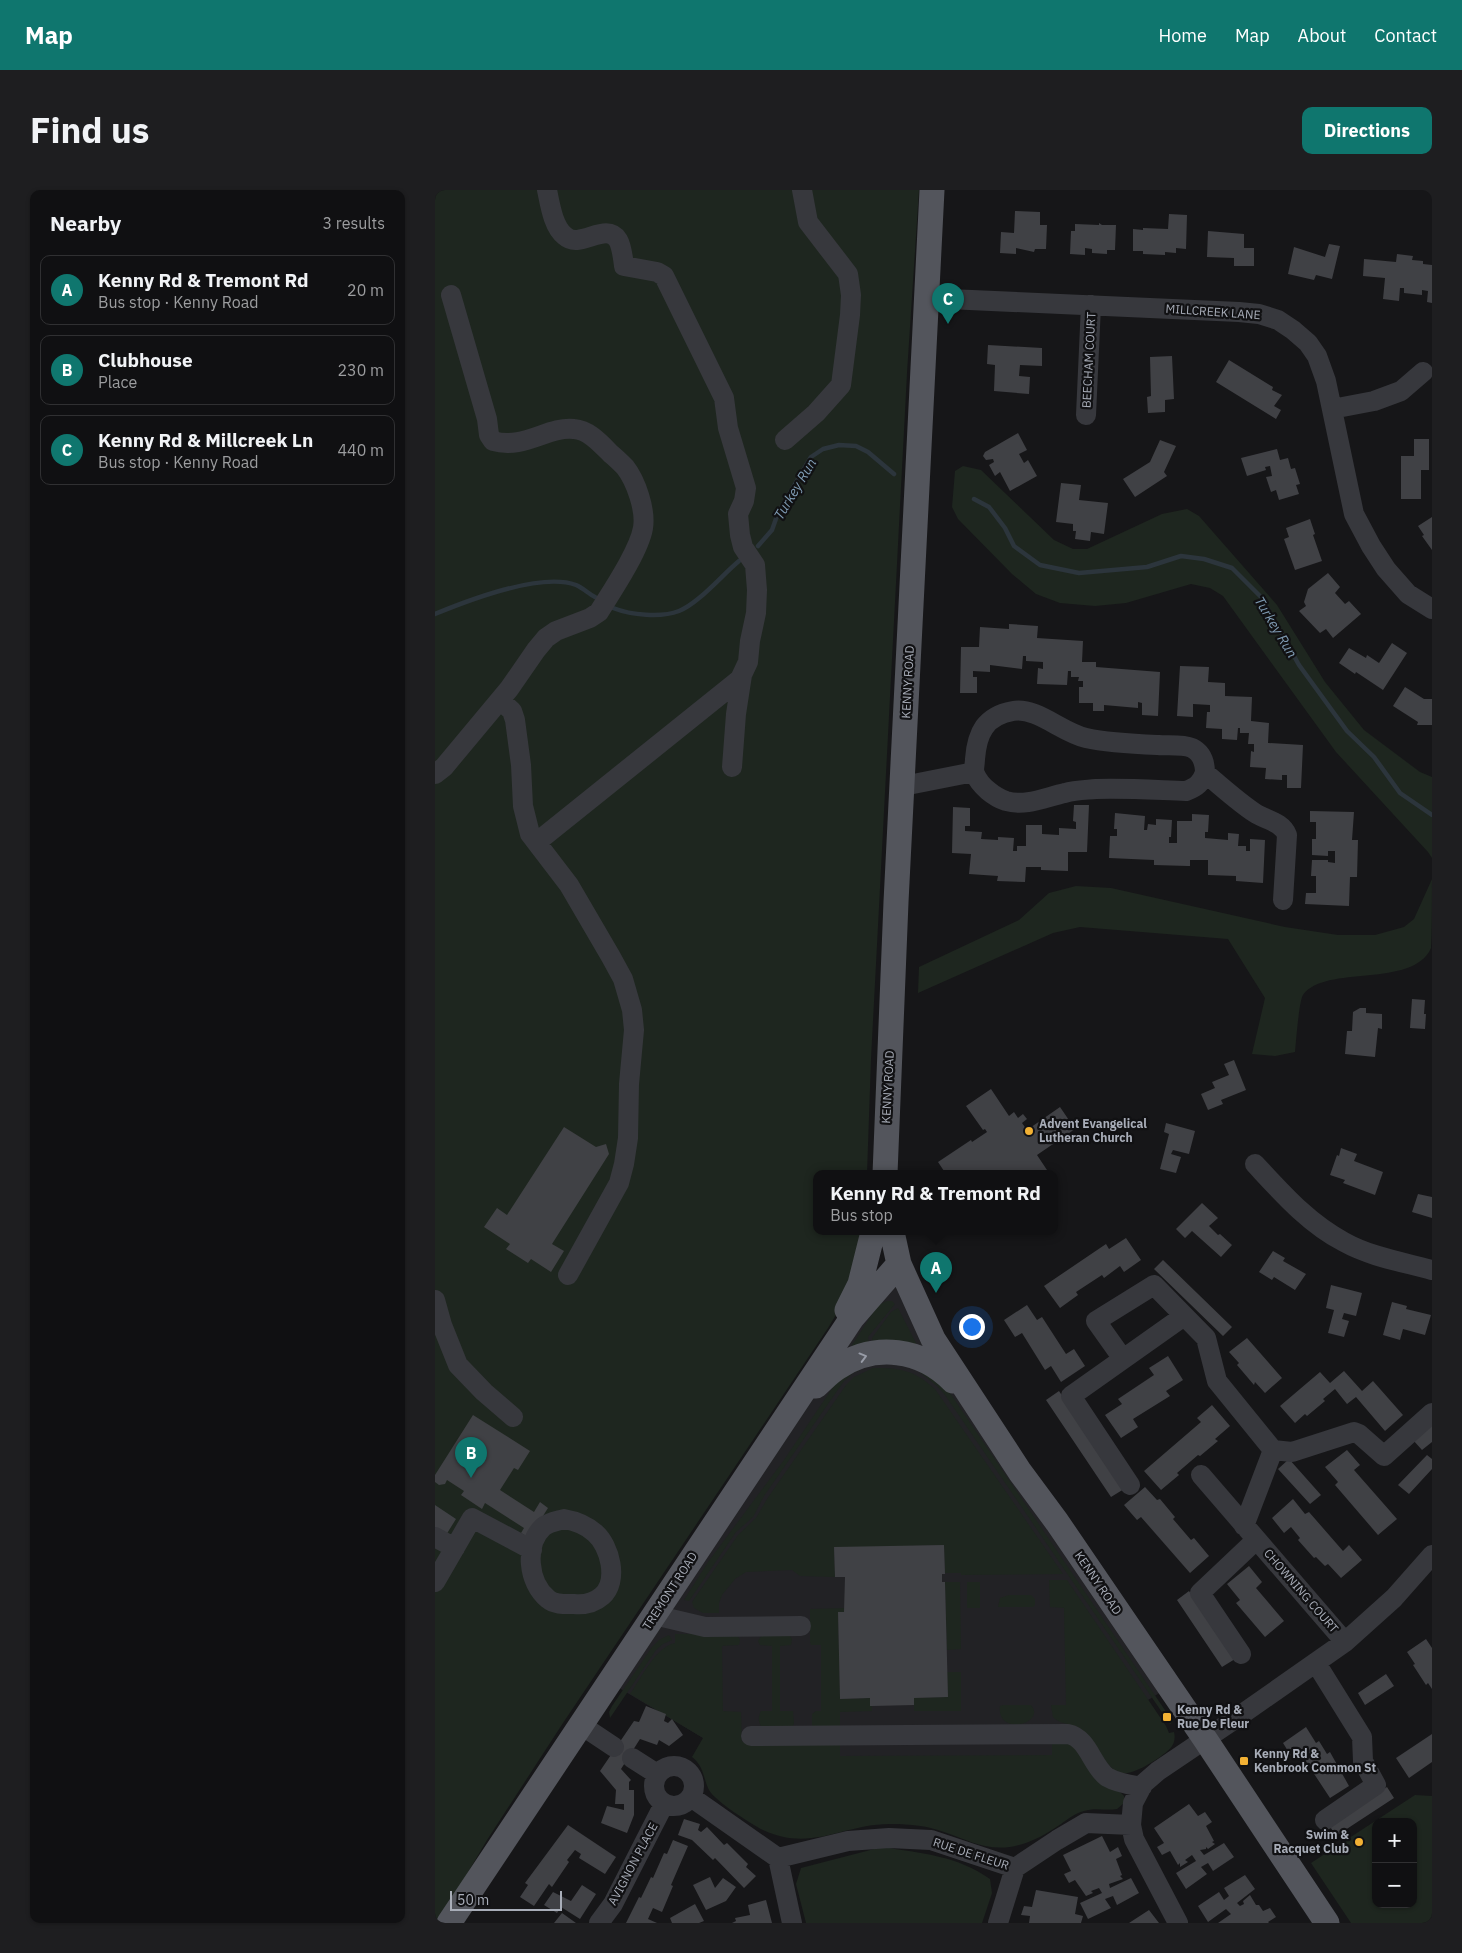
<!DOCTYPE html>
<html lang="en">
<head>
<meta charset="utf-8">
<style>
  body { margin:0; font-family:"IBM Plex Sans",sans-serif; background:#1e1e20; color:#f1f3f6 }
  .controls { position:absolute; right:15px; bottom:15px; display:grid; overflow:hidden; border-radius:10px; box-shadow:0 1px 4px #0004 }
  .controls button { width:45px; height:45px; display:grid; place-items:center; padding:0; border:0; border-bottom:1px solid #303032; background:#101012; color:#f1f3f6; font:25px sans-serif }
  .scale { position:absolute; left:15px; bottom:12px; width:112px; box-sizing:border-box; padding-left:5px; border:2px solid #a8adb8; border-top:0; font-size:14px; line-height:18px; white-space:nowrap; color:#a8adb8; -webkit-text-stroke:4px #111113; paint-order:stroke }
  .you { position:absolute; left:536px; top:1136px; width:18px; height:18px; margin:-12px; border:4px solid #fff; border-radius:50%; background:#1a73e8; box-shadow:0 0 0 8px #1a73e833 }
  .badge { display:grid; place-items:center; width:32px; height:32px; border-radius:50%; background:#0f766e; color:#fff; font-size:16px; font-weight:700 }
  .pin { position:absolute; translate:-50% -41px; filter:drop-shadow(0 1px 2px #0008) }
  .pin::after { content:''; position:absolute; top:26px; width:18px; height:15px; background:inherit; clip-path:polygon(0 0,100% 0,50% 100%) }
  .popup { position:absolute; left:378px; top:980px; width:245px; height:65px; box-sizing:border-box; display:grid; place-content:center; border-radius:10px; background:#101012; filter:drop-shadow(0 1px 4px #0005); font-size:16px; white-space:nowrap; color:#9c9d9f }
  .popup b { font-size:19px; color:#f1f3f6 }
  .popup::after { content:''; position:absolute; left:50%; top:100%; margin-left:-10px; border:10px solid transparent; border-top-color:#101012 }
  .list { margin:0; padding:0; list-style:none }
  h2 { display:flex; justify-content:space-between; align-items:center; height:65px; margin:0; padding:0 20px; font-size:21px }
  h2 small { font-size:16px; font-weight:400; color:#9c9d9f }
  .list li { display:grid; grid-template-columns:32px 1fr auto; gap:15px; align-items:center; box-sizing:border-box; height:70px; margin:0 10px 10px; padding:0 10px; border:1px solid #303032; border-radius:10px }
  .list b { display:block; font-size:19px; white-space:nowrap }
  .list p { margin:0; font-size:16px; white-space:nowrap; color:#9c9d9f }
  .list em { font-size:16px; font-style:normal; color:#9c9d9f }
  .map { position:relative; flex:none; width:997px; height:1733px; overflow:hidden; border-radius:10px }
  header { display:flex; align-items:center; gap:30px; box-sizing:border-box; height:70px; padding:0 25px; background:#0f766e; color:#fff }
  header strong { font-size:24px }
  nav { display:flex; gap:28px; margin-inline-start:auto; font-size:18px }
  .intro { display:flex; align-items:center; justify-content:space-between; box-sizing:border-box; height:120px; padding:0 30px }
  h1 { margin:0; font-size:35px }
  .button { padding:12px 22px; border-radius:10px; background:#0f766e; color:#fff; font-size:18px; font-weight:700 }
  main { display:flex; gap:30px; padding:0 30px }
  aside { flex:1; background:#101012; border-radius:10px; box-shadow:0 1px 4px #0004 }
  .map>svg:first-child { display:block }
  .built { fill:#222225 }
  .green { fill:#1e261f; fill-rule:evenodd }
  .lines { fill:none; stroke-linecap:round; stroke-linejoin:round }
  .stream { stroke:#2c353c; stroke-width:4.5 }
  .building { fill:#404145 }
  .minor { stroke:#37383d; stroke-width:20 }
  .major { stroke:#53555c; stroke-width:25 }
  .oneway { stroke:#979ba6 }
  .poi-dot { fill:#f2b134; stroke:#111113; stroke-width:2 }
  .labels { text-anchor:middle; stroke-width:4.5; stroke-linejoin:round; paint-order:stroke }
  .street-label { font-size:12px; fill:#a8adb8; stroke:#111113 }
  .poi-label { font-size:12px; font-weight:bold; fill:#a8adb8; stroke:#111113; text-anchor:start }
  .water-label { font-size:14px; font-style:italic; fill:#7f9bb3; stroke:#111113 }
</style>
</head>
<body>
<header>
<strong>Map</strong>
<nav><a>Home</a><a>Map</a><a>About</a><a>Contact</a></nav>
</header>
<div class="intro"><h1>Find us</h1><a class="button">Directions</a></div>
<main>
<aside>
<h2>Nearby<small>3 results</small></h2>
<ul class="list">
<li><span class="badge">A</span><div><b>Kenny Rd &amp; Tremont Rd</b><p>Bus stop · Kenny Road</p></div><em>20 m</em></li>
<li><span class="badge">B</span><div><b>Clubhouse</b><p>Place</p></div><em>230 m</em></li>
<li><span class="badge">C</span><div><b>Kenny Rd &amp; Millcreek Ln</b><p>Bus stop · Kenny Road</p></div><em>440 m</em></li>
</ul>
</aside>
<div class="map">
<svg width="997" height="1733" viewBox="0 0 997 1733">
  <rect width="100%" height="100%" fill="#161618"/>
  <!-- built -->
  <path class="built" d="M464,1074L504,1147L739,1494L564,1602L405,1572V1558H285L174,1492Z"/>
  <!-- green -->
  <path class="green" d="M0,0H484L472,183L436,869L432,984H382V1042H430L408,1113L393,1138L128,1533L52,1650L3,1733H0Z
    M528,276L546,280L619,350L638,359H652L727,324L752,319L764,326L842,415L890,492L929,540L985,582L997,587V668L993,662L901,562L788,406L775,398L756,394L691,413L660,416L625,413L601,404L577,384L523,329L517,317L520,281Z
    M997,689C997,701 997,749 996,758C978,799 890,774 868,805C864,811 861,852 860,862L840,866L817,864L830,808L793,749L645,737L618,743L483,803L484,777L584,730L614,703L641,696L676,698L850,737L903,745H940L969,737L979,729Z
    M452,1111H457L460,1114L433,1147L434,1155L419,1159L417,1155L443,1115Z
    M463,1118L482,1155H438L437,1148L456,1122Z
    M471,1171L513,1200L738,1532L735,1534L510,1205L502,1196Z
    M438,1178C466,1178 479,1180 500,1199L628,1384L526,1385V1383H510L509,1355L399,1358L400,1387L365,1386L357,1380L311,1382L300,1389L287,1405L284,1413V1423H268L259,1418L257,1412L303,1345L321,1328L332,1309L411,1195L419,1187Z
    M427,1179L418,1183L409,1191L329,1306L318,1327L301,1342L254,1411L249,1410L273,1372L349,1270L398,1197L407,1185Z
    M614,1390H632L731,1536L734,1543L739,1542C742,1555 734,1560 725,1567C673,1602 679,1574 648,1541C639,1532 626,1536 618,1527L616,1515H631L629,1418L615,1417Z
    M510,1392H525L526,1459L512,1460Z
    M532,1392H545V1418H532Z
    M574,1405H596L600,1409V1415L598,1417H563L565,1408Z
    M409,1418V1422H403L405,1509L435,1508V1516H437V1521L405,1522V1538L377,1536V1524L381,1521H386V1455H376L375,1452V1419Z
    M328,1443L355,1446L357,1449L356,1455L345,1456V1521H358L359,1533L358,1536H326C323,1531 323,1527 326,1521H337V1456L325,1455L323,1451Z
    M240,1444H280L303,1446L305,1450L304,1455L287,1456L288,1521L306,1522L307,1552L405,1551V1566L617,1565V1551H634L689,1606V1613L682,1619C671,1621 660,1617 649,1621C640,1623 633,1629 626,1634C610,1645 594,1654 575,1657C547,1660 534,1650 509,1642C493,1636 475,1634 457,1634C409,1633 377,1663 328,1640C316,1634 280,1611 274,1600C268,1588 269,1576 257,1567L268,1548L195,1504C206,1489 220,1457 240,1453Z
    M234,1445L237,1450L228,1454L221,1460L175,1528L174,1522L177,1516L217,1457L224,1450Z
    M512,1482H526V1521H479V1508L513,1507Z
    M568,1515H596C612,1534 561,1547 565,1516Z
    M980,1605L997,1606V1733H916L876,1673ZM941,1632H978V1714H941Z
    M447,1657C486,1663 523,1666 555,1689L557,1703L547,1733H371L361,1694L366,1678Z"/>
  <g class="lines">
    <!-- stream -->
    <path class="stream" d="M539,309L554,317L570,338L579,356L605,375L644,383L712,377L746,366L769,369L797,378L826,407L864,475L912,541L939,567L965,603L997,625
      M323,356L337,340L343,323L376,267L388,259L404,255L421,256L433,262L459,284
      M178,418C196,425 226,428 244,421C264,413 287,385 304,371
      M0,424C34,410 106,382 141,395C148,398 154,404 160,407"/>
  </g>
  <!-- building -->
  <path class="building" d="M580,21L605,22V35H612L611,59H600L599,62L581,58V64L565,63L566,42L579,43Z
    M734,24L752,25L751,59L741,58V63L730,62V65L708,64V61H698V39L708,40V38L733,39Z
    M664,33L667,35H681L680,60H672V64L657,63V59L650,58V65L635,64L636,41H640V34L664,35Z
    M773,41L809,44V58H819V76H799V68L772,67Z
    M894,54L905,56L897,89L881,85L879,90L853,84L859,57L890,67Z
    M962,64L978,66L977,70L988,71V74L997,75V113L992,112L993,101L987,100V105L969,103V98H965L964,111L948,109L950,88L928,86L929,69L961,72Z
    M553,155L607,158V176L585,175L584,186L595,187L594,204L559,201L560,175L552,174Z
    M737,166L739,209L730,210V222L713,223L712,207L716,206L715,167Z
    M794,170L838,197L837,200L847,205L839,216L846,220L841,229L781,192Z
    M583,243L592,260L584,264L589,273L593,270L602,286L575,301L565,282L560,286L554,275L559,272L558,269L551,270L548,266L550,262Z
    M979,249H994V280H986V309H966V266H979Z
    M725,250L741,256L729,282L732,286L700,307L688,289L715,272Z
    M842,259L845,270L853,268L856,279L860,278L865,294L861,295L864,304L844,310L841,300L836,302L831,287L837,286L835,276L830,277L831,280L812,286L806,268Z
    M626,293L646,295L644,310L673,313L669,344L656,342L655,351L640,349L641,341H638V334L621,332Z
    M997,327V360L987,346L989,345L983,336Z
    M875,329L880,344L878,345L887,371L860,380L849,349L854,347L851,338Z
    M893,383L905,397L900,403L910,414L914,411L926,424L898,448L891,439L885,443L864,421L871,416L869,412L873,399Z
    M574,434L603,436L602,448L648,451L647,472H661V477L725,482L723,526L707,525V513L703,512V518L669,515V521H658V513H644V497H648V491H643L644,487H636V481H633L632,495L602,494L603,478L608,479V472L591,471V466H588L587,479L555,475V482L538,481V487H542V503H525L526,457H544L545,437L574,439Z
    M957,453L972,463L948,500L921,482L920,484L904,473L914,458L931,468L932,465L944,473Z
    M745,476L774,477L773,492L790,493V506L817,507L816,531L834,533L833,553L868,555L866,598H852V585H847V590L830,589L831,578L815,577L816,561L819,562V554H813L814,543H805V538H803L802,550L787,549V539L771,538L772,522H775V515L758,514V527L742,526Z
    M970,497L989,509H997V535H982L983,532L958,516Z
    M639,615H654L652,662H633V681L606,680V677H591L590,692L562,691L563,686L534,684L536,664L517,663L518,617L535,618V636H530V641L547,642L546,649L563,650V647L579,648L578,661H582V656H591V635H607V644L624,645V638L641,639V632L638,631Z
    M875,621L919,622L917,650H923L922,687H915L914,716L870,714L871,703H881V686H876L877,670H893V672L900,673V661H893V666L877,665V649H881V632H875Z
    M680,623L710,626L709,640H712L713,634L721,635V629L737,630L736,647H734V653H742V631H757V624L774,625L773,642H770V648L793,650V643L804,644L803,656H811V661H815V649L830,650L828,693L801,691V686L773,685V670H755V676H753L719,675V670L674,668L675,646H682V639H679Z
    M977,809L990,810L989,824H991L990,839L975,838Z
    M925,818H931V823L947,824V839L943,838L940,867L910,864L912,841H917L918,822Z
    M799,870L811,900L786,910L788,914L773,920L766,904L780,898L777,892L794,885L789,874Z
    M556,899L574,926L579,922L583,928L588,924L592,929L587,933L592,940L625,917L640,939L602,965L612,980L606,984H511L503,972L536,950L537,952L552,942L550,939L548,940L531,916Z
    M731,933L760,941L754,964L738,960L736,964L746,967L741,983L725,979L734,944L729,942Z
    M129,937L161,957L171,954L174,964L117,1054L129,1061L116,1082L96,1069L93,1073L71,1059L75,1054L49,1037L62,1018L72,1025Z
    M906,958L922,964L919,971L948,982L940,1005L908,993L910,990L895,985L902,965L904,966Z
    M983,1004L997,1007V1028L977,1022Z
    M767,1013L783,1028L774,1036L783,1045L785,1044L797,1055L786,1067L757,1041L750,1048L741,1039Z
    M691,1048L706,1070L689,1082L685,1076L669,1088L667,1085L641,1102L643,1105L625,1118L609,1096L671,1054L674,1059Z
    M838,1061L850,1068L848,1071L871,1084L860,1100L839,1087L837,1090L824,1082Z
    M728,1070L797,1137L788,1146L719,1079Z
    M896,1095L927,1103L921,1126L909,1123L907,1129L914,1131L909,1147L893,1143L899,1120L891,1118Z
    M957,1112L972,1116L971,1119L996,1125L990,1145L968,1139L965,1150L948,1145Z
    M592,1115L602,1130L607,1127L631,1164L639,1159L650,1176L626,1192L616,1176L610,1180L587,1143L580,1147L569,1130Z
    M812,1148L847,1188L830,1203L820,1192L819,1195L802,1175L804,1173L794,1162Z
    M733,1166L748,1190L731,1201L735,1206L698,1229L703,1237L686,1248L670,1225L687,1214L683,1209L719,1185L714,1178Z
    M909,1181L927,1201L938,1191L968,1225L950,1241L921,1207L912,1214L900,1199L888,1209L890,1211L872,1226L870,1224L860,1233L845,1216L885,1182L895,1193Z
    M624,1201L689,1299L676,1307L611,1210Z
    M777,1215L795,1236L780,1249L783,1251L765,1266L763,1265L742,1283L744,1285L726,1300L709,1281L766,1232L762,1228Z
    M38,1225L95,1261L83,1280L79,1278L65,1300L99,1322L105,1312L113,1318L94,1348L86,1343L89,1338L50,1313L47,1319L26,1305L29,1301L12,1290L10,1294L4,1295L0,1292V1285Z
    M997,1234V1252L987,1260L978,1250Z
    M912,1260L925,1275L919,1280L962,1329L943,1345L900,1295L903,1292L890,1277Z
    M992,1265L997,1269V1279L974,1304L963,1295Z
    M854,1269L886,1305L875,1314L843,1279Z
    M710,1297L722,1310L725,1309L740,1327L738,1329L756,1350L759,1348L774,1366L755,1383L706,1327L702,1330L689,1315Z
    M858,1309L870,1324L874,1322L908,1361L914,1355L927,1370L906,1388L893,1374L890,1376L881,1367L879,1368L863,1350L865,1348L856,1337L849,1343L837,1328Z
    M0,1315L21,1329L11,1345L0,1338Z
    M509,1355L510,1384H507V1392H510L513,1507L479,1508V1515L437,1516H435V1508L405,1509L403,1422H409L410,1387H400L399,1357Z
    M814,1376L827,1392L821,1398L849,1431L830,1447L801,1413L805,1410L792,1394Z
    M754,1401L800,1469L787,1477L742,1410Z
    M991,1449L997,1458V1499L993,1493L991,1495L978,1475L980,1474L972,1462Z
    M951,1484L959,1496L930,1515L923,1503Z
    M211,1516L231,1524L229,1531L233,1533L237,1529L248,1545L234,1556L224,1550L222,1555L205,1549L186,1579L196,1590L194,1592V1600H199V1625L192,1643L166,1633L172,1616L189,1620V1614H180L181,1600L165,1581L199,1531L204,1532Z
    M871,1537L881,1553L884,1551L892,1564L895,1562L914,1596L895,1608L866,1564L858,1569L848,1553Z
    M997,1544V1572L974,1588L961,1568Z
    M952,1597L959,1608L901,1646L894,1635Z
    M754,1614L763,1626L770,1622L777,1632L771,1636L779,1651L777,1652L780,1654L773,1659L771,1657V1659L765,1660L769,1665L789,1653L799,1667L778,1681L773,1673L766,1677L772,1684L751,1699L741,1683L761,1671L757,1665L750,1670L753,1672L745,1677V1673L743,1675L735,1661L727,1665L722,1657L729,1653L719,1638Z
    M249,1629L265,1634L263,1640L266,1642L272,1637L289,1655L292,1653L313,1674L311,1677L321,1686L309,1698L280,1668L278,1670L257,1650L243,1645Z
    M133,1635L181,1667L170,1684L144,1668L146,1664L140,1660L132,1670L134,1672L117,1697L114,1694L99,1716L85,1707L93,1695L90,1693Z
    M667,1646L675,1662L683,1657L687,1666L681,1669L687,1685L685,1686L688,1689L674,1694L675,1698L696,1688L704,1703L682,1715L678,1706L670,1709L676,1718L653,1729L645,1713L667,1703L664,1698L656,1701L658,1703L651,1706L640,1690L634,1693L629,1684L636,1681L628,1665Z
    M238,1650L253,1656L236,1695L238,1696L227,1722L218,1718L213,1729L222,1733H191L204,1707L206,1708L216,1687L218,1688L229,1663L232,1664Z
    M810,1685L820,1699L802,1713L805,1716L809,1714L808,1711L815,1705L821,1715H824L828,1721L835,1718L841,1727L833,1732L834,1733H783L796,1724L791,1719L773,1732L763,1716L784,1702L789,1710L794,1706L789,1698Z
    M275,1687L280,1698L288,1688L301,1697L291,1711L271,1720L258,1695Z
    M147,1695L161,1704L145,1729L126,1717L122,1723L109,1715L118,1702L136,1711Z
    M601,1700L643,1707L640,1724L648,1726L646,1733H594L595,1726L586,1725L589,1716L597,1717Z
    M331,1710L337,1733H297L301,1731L300,1728L315,1725L313,1715Z
    M260,1714L269,1731L264,1733H237L235,1728Z
    M714,1720L724,1733H694Z
    M127,1723L141,1733H119Z"/>
  <g class="lines">
    <!-- minor -->
    <path class="minor" d="M491,108L804,122L824,124L843,130L858,140L873,153L882,166L891,191L919,324L936,356L951,379L973,404L997,419
      M897,219L939,211L966,201L988,182
      M651,225L656,115
      M350,250L381,223L406,195L415,125L416,105L413,84L373,32L367,0
      M65,510L77,521L80,530L86,575L88,616L95,644L134,695L176,767L188,789L197,820L199,840L194,894L193,948L189,974L184,993L133,1085
      M297,577L301,524L307,485
      M770,583C766,593 762,597 751,601C721,600 691,598 661,599C651,600 640,600 630,603C611,607 591,617 571,611C559,607 545,596 540,584C538,580 540,574 540,569C542,543 550,526 578,521C602,517 626,542 651,548C674,553 699,554 723,555C733,556 747,554 757,558C767,563 770,572 770,583C786,596 802,611 820,623C831,630 847,632 852,645L848,710
      M0,584L9,577L74,499L101,460L111,448L121,441L155,428L164,422C177,401 204,361 208,338C211,320 201,291 190,277C186,273 181,268 176,264C166,254 154,240 139,239C113,236 89,260 58,251L54,245L52,229L16,105
      M468,596L539,582
      M102,652L305,489L313,472L315,451L321,423L322,400L320,375L308,357L305,345L303,324L309,311L311,298L293,238L289,208L229,86L222,82L189,76C188,68 187,57 183,50C171,31 145,60 130,46C118,37 115,14 112,0
      M820,974C847,1003 873,1033 909,1052C936,1067 968,1072 997,1080
      M0,1110L7,1135L23,1175L49,1202L78,1227
      M688,1169L661,1131L719,1095L771,1148L782,1191L838,1260L857,1262L919,1242L924,1244L949,1266L997,1223
      M766,1285L910,1452
      M695,1295L636,1206L749,1126
      M129,1329C141,1331 151,1335 160,1343C175,1356 184,1391 167,1406C159,1413 149,1415 139,1414C131,1414 120,1415 113,1409C93,1393 89,1355 108,1337C114,1332 122,1331 129,1329Z
      M809,1336L838,1260
      M0,1347L20,1358
      M0,1392L37,1328L97,1360
      M219,1425L270,1437L366,1436
      M806,1464L765,1403L821,1350
      M881,1473L927,1547L928,1571L941,1595L890,1630
      M146,1535L179,1557
      M316,1546L633,1544C653,1548 657,1576 672,1587C682,1593 696,1595 707,1597
      M197,1568L222,1584
      M219 1596a20 20 0 1 1 40 0a20 20 0 1 1-40 0Z
      M256,1607L343,1668L413,1651L454,1648L496,1650L580,1678L622,1650L651,1633L696,1635
      M343,1668L357,1733
      M164,1733L178,1714L229,1614
      M563,1733L580,1678
      M743,1733L699,1649L696,1635L698,1613L708,1594L723,1581L800,1529L910,1452L959,1408L997,1365"/>
    <!-- major -->
    <path class="major" d="M450,984L461,712L497,0
      M457,1042L464,1074L498,1149L585,1282L622,1332L770,1549L892,1733
      M412,1120L425,1094L438,1042
      M381,1196C388,1190 394,1183 402,1178C440,1152 487,1159 518,1191
      M14,1733L417,1128L464,1074"/>
  </g>
  <!-- one-way arrows -->
  <defs><path id="oneway-chevron" d="M-2-3.5L2.5 0L-2 3.5" fill="none" stroke-width="1.6" stroke-linecap="round" stroke-linejoin="round" transform="scale(1.25)"/></defs>
  <use class="oneway" href="#oneway-chevron" transform="translate(428 1167) rotate(-15)"/>
  <!-- markers -->
  <g class="poi-dot">
    <circle cx="594" cy="941" r="5"/>
    <rect x="727" y="1522" width="10" height="10" rx="2.5"/>
    <rect x="804" y="1566" width="10" height="10" rx="2.5"/>
    <circle cx="924" cy="1652" r="5"/>
  </g>
  <g class="labels">
    <!-- street labels -->
    <g class="street-label">
      <text transform="translate(778 122) rotate(4)" y="4">MILLCREEK LANE</text>
      <text transform="translate(654 170) rotate(-87)" y="4">BEECHAM COURT</text>
      <text transform="translate(473 492) rotate(-87)" y="4">KENNY ROAD</text>
      <text transform="translate(453 897) rotate(-87)" y="4">KENNY ROAD</text>
      <text transform="translate(663 1393) rotate(56)" y="4">KENNY ROAD</text>
      <text transform="translate(235 1401) rotate(-57)" y="4">TREMONT ROAD</text>
      <text transform="translate(866 1401) rotate(49)" y="4">CHOWNING COURT</text>
      <text transform="translate(536 1664) rotate(18)" y="4">RUE DE FLEUR</text>
      <text transform="translate(198 1674) rotate(-62)" y="4">AVIGNON PLACE</text>
    </g>
    <!-- poi labels -->
    <g class="poi-label">
      <text x="604" y="938">Advent Evangelical<tspan x="604" dy="14">Lutheran Church</tspan></text>
      <text x="742" y="1524">Kenny Rd &amp;<tspan x="742" dy="14">Rue De Fleur</tspan></text>
      <text x="819" y="1568">Kenny Rd &amp;<tspan x="819" dy="14">Kenbrook Common St</tspan></text>
      <text x="914" y="1649" text-anchor="end">Swim &amp;<tspan x="914" dy="14">Racquet Club</tspan></text>
    </g>
    <!-- water labels -->
    <g class="water-label">
      <text transform="translate(360 299) rotate(-59)" y="5">Turkey Run</text>
      <text transform="translate(841 437) rotate(59)" y="5">Turkey Run</text>
    </g>
  </g>
</svg>
<div class="controls">
<button>+</button>
<button>−</button>
</div>
<div class="scale">50 m</div>
<div class="you"></div>
<div class="pin badge" style="left:501px;top:1103px">A</div>
<div class="popup"><b>Kenny Rd &amp; Tremont Rd</b>Bus stop</div>
<div class="pin badge" style="left:36px;top:1288px">B</div>
<div class="pin badge" style="left:513px;top:134px">C</div>
</div>
</main>
</body>
</html>
